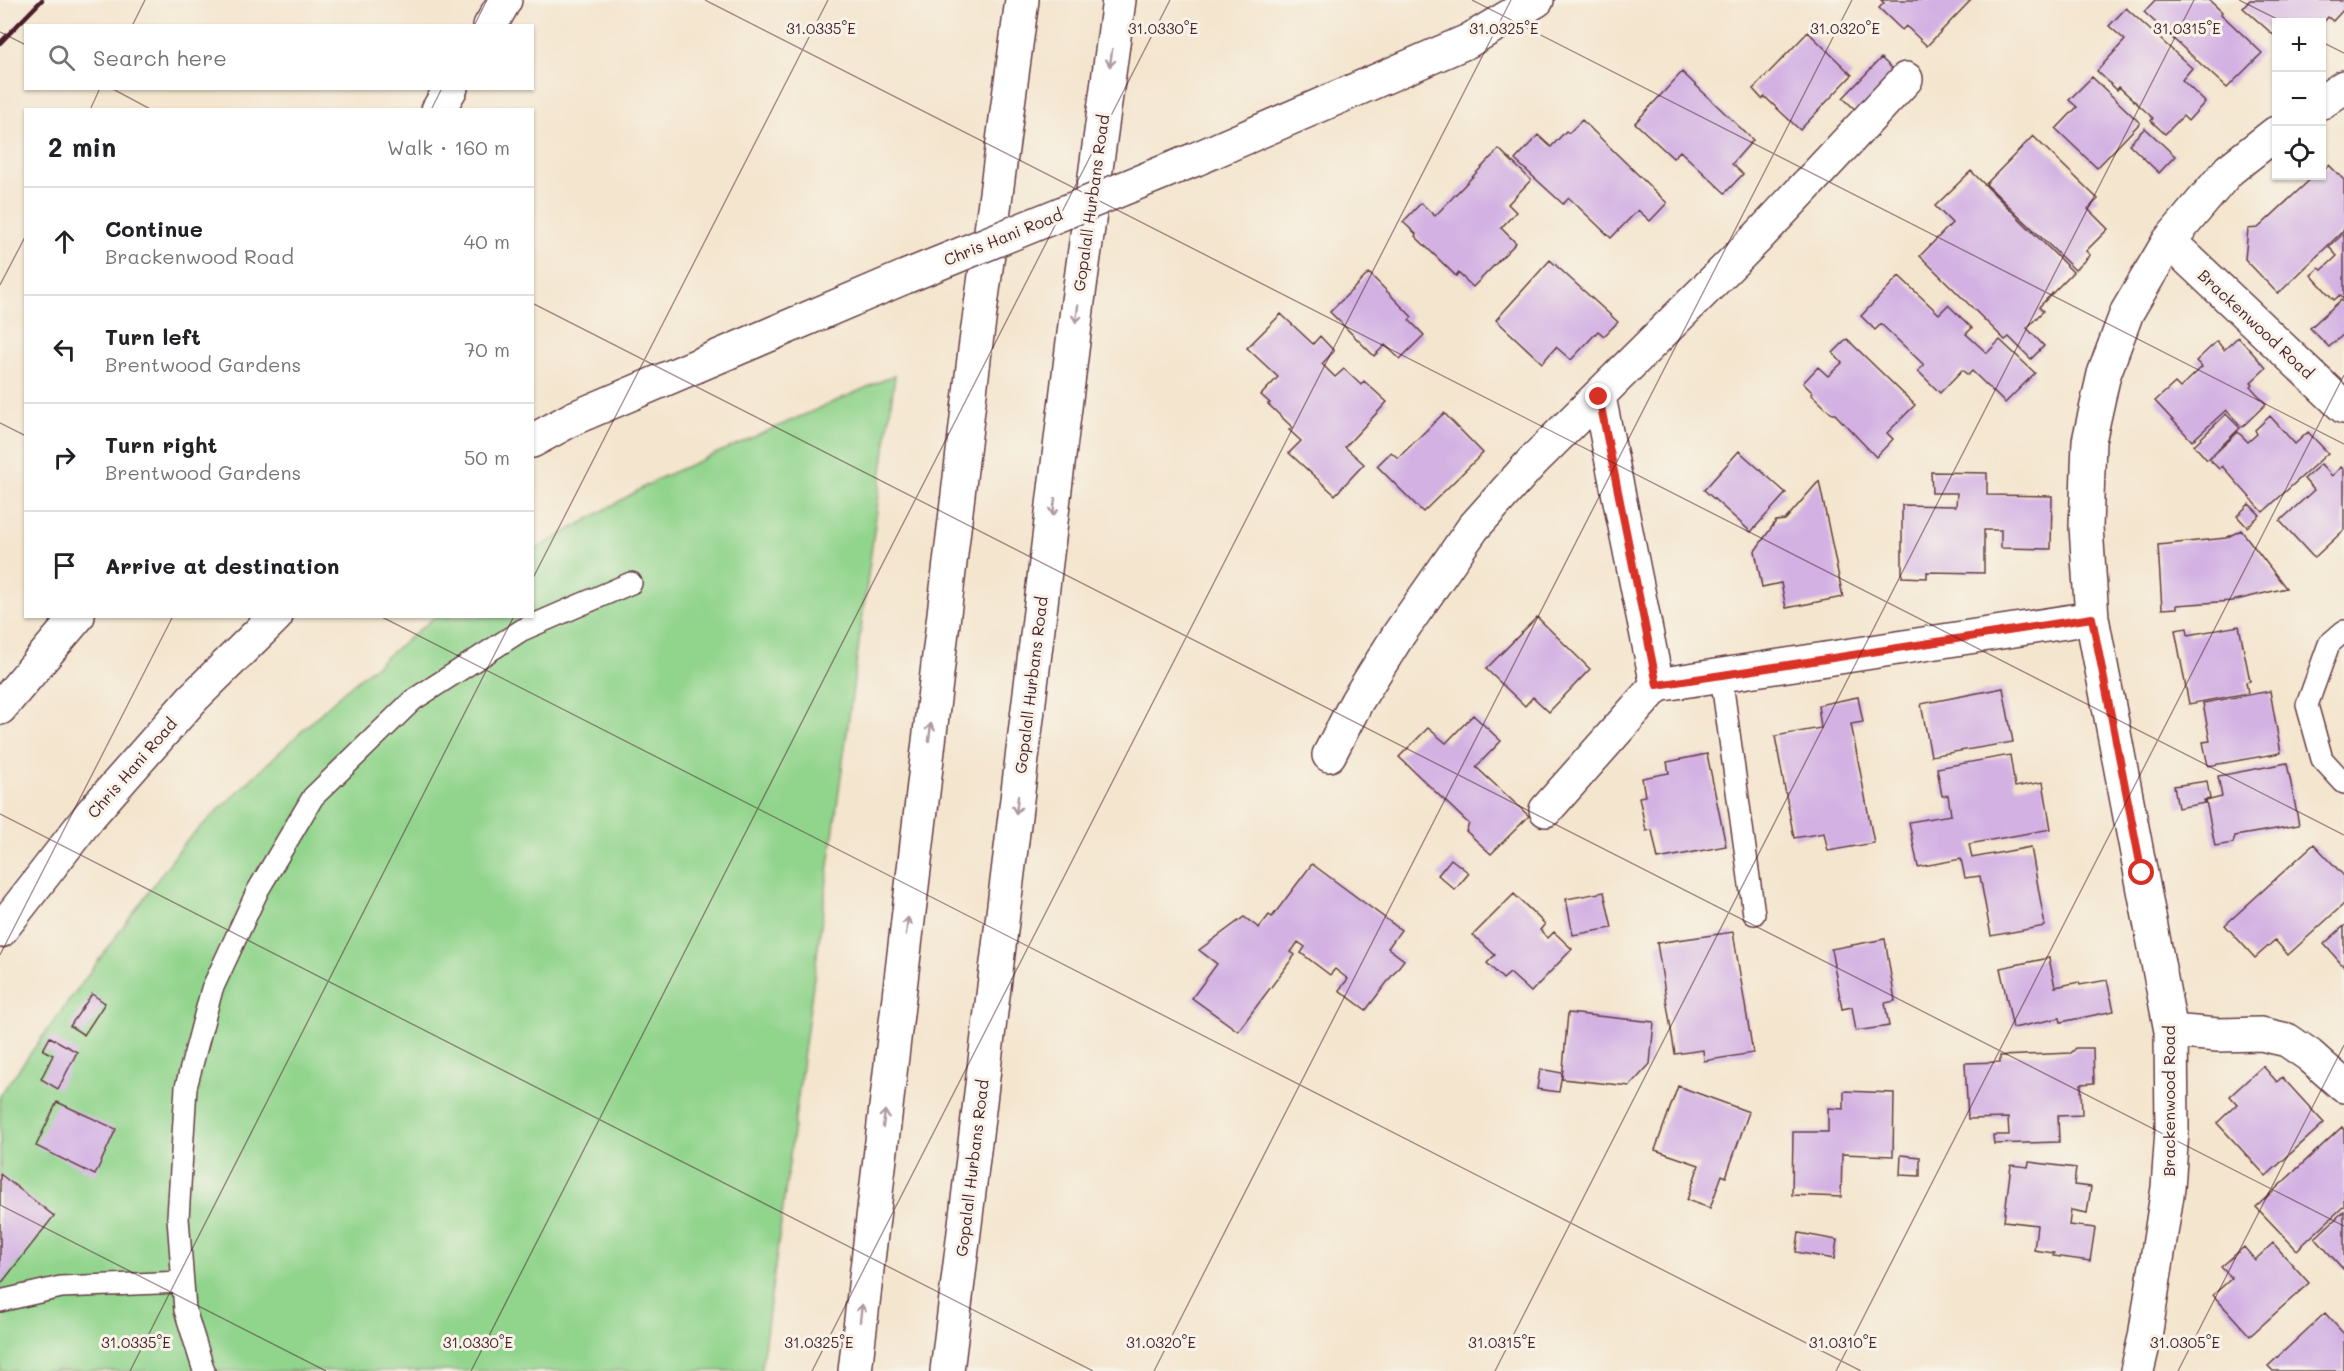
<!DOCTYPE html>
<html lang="en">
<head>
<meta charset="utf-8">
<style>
  body { margin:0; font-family:Mali,sans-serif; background:#f6f6f6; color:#202124 }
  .controls { position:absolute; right:18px; top:18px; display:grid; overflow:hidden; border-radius:0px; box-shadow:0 2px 4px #0004 }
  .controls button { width:54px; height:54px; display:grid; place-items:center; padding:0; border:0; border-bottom:2px solid #e0e0e0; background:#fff; color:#202124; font:30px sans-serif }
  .stop { position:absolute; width:18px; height:18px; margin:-14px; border:4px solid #d93025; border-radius:50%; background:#fff }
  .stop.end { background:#d93025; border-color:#fff; box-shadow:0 2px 6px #0008 }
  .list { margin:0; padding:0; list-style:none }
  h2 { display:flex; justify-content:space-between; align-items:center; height:78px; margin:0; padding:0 24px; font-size:26px }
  h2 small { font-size:20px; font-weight:400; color:#757577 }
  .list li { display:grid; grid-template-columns:39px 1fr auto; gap:18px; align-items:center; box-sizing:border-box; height:108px; padding:0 24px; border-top:2px solid #e0e0e0 }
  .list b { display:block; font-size:22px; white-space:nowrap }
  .list p { margin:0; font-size:20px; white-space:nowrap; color:#757577 }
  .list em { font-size:20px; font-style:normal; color:#757577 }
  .icon { flex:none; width:33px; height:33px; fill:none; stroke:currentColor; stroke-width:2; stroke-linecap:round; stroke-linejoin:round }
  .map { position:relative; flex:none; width:2344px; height:1371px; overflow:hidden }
  .search { position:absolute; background:#fff; box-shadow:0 2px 4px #0004; left:24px; top:24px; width:510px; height:66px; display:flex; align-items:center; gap:15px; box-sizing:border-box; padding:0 21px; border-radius:0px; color:#757577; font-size:22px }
  .panel { position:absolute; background:#fff; box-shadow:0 2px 4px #0004; left:24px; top:108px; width:510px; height:510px; border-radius:0px }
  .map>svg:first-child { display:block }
  .green { fill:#91d48c; stroke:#6e7a5c; stroke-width:1.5 }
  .building { fill:#d3b1e3 }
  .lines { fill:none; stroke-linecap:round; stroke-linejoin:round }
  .lane-casing { stroke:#643d43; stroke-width:24 }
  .street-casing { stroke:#643d43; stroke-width:36 }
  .secondary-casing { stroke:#643d43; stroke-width:36 }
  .highway-casing { stroke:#643d43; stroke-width:36 }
  .lane { stroke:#fff; stroke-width:21 }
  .street { stroke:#fff; stroke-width:33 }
  .secondary { stroke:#fff; stroke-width:33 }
  .highway { stroke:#fff; stroke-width:33 }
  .rail { stroke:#4a1f2b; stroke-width:4.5 }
  .secondary-bridge-casing { stroke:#643d43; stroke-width:36; stroke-linecap:butt }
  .secondary-bridge { stroke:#fff; stroke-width:33 }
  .oneway { stroke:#ae9aa0 }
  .route { stroke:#d93025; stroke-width:8 }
  .ticks { fill:none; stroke:#4a1f2b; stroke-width:1.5; stroke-opacity:0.45 }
  .labels { text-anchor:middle; stroke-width:6; stroke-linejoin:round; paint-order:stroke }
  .street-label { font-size:16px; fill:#4a1f2b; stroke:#f7f3e8 }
  .ticks-label { font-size:15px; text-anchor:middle; fill:#4a1f2b; stroke:#f7f3e8; stroke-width:6; stroke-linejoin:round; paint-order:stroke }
</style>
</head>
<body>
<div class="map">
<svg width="2344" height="1371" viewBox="0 0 2344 1371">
  <rect width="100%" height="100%" fill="#f7f3e8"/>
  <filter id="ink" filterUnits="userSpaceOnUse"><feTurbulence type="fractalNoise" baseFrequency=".0167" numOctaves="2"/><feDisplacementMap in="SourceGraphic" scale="12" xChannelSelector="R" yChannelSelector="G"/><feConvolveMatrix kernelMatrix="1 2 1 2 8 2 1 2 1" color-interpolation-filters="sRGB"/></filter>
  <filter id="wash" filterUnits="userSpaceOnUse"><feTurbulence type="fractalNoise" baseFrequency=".008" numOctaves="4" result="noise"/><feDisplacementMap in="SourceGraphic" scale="24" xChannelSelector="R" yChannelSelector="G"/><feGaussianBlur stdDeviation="1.35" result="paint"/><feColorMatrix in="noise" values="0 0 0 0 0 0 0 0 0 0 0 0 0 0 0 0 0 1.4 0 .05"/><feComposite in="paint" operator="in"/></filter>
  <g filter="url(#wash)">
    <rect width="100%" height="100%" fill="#f4e5ce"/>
    <!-- green -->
    <path class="green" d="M895,375L761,1371H0V1095L185,842L344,691L435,617L532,616L533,551L658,479Z"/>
    <g id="blocks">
      <!-- building -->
      <path class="building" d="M1881,0H1971L1927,46L1906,26L1902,30L1879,8L1884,3Z
        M2155,0H2209L2222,12L2221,14L2262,53L2227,88L2144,12Z
        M2250,0H2344V9L2333,21L2328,17L2322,24V22H2276V37L2243,8Z
        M2126,8L2192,68L2182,80L2205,102L2188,121L2183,116L2165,134L2151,121L2153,118L2119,87L2117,90L2097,71L2125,40L2109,26Z
        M1808,32L1852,75L1800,130L1765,97L1762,99L1753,89Z
        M1881,58L1900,76L1862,116L1843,98Z
        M1682,72L1753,140L1732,164L1743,174L1725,193L1680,151L1673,158L1635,123Z
        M2092,77L2140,123L2097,168L2056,129L2077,107L2069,100Z
        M1582,120L1667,203L1650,221L1638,210L1611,238L1569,198L1563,204L1515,160L1538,135L1551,147L1566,131L1569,133Z
        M2145,128L2175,156L2159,173L2129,144Z
        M2033,136L2098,199L2088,209L2108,229L2086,251L2090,255L2075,270L1986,184Z
        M1499,149L1531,180L1508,204L1516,212L1501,228L1516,243L1473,287L1458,273L1456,276L1415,236L1416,234L1403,222L1421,203L1435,216Z
        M2329,165L2344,180V230L2278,294L2245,259L2248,229L2258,228L2314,176H2322V172Z
        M1971,171L2073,272L2039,307L2043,311L2027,328L2044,346L2031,359L2009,337L2005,340L1920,256L1952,223L1935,206Z
        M2344,233V300L2340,295L2334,300L2311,275L2319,268L2322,270L2337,256L2329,247Z
        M1550,260L1618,322L1604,336L1598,331L1571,360L1556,347L1542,363L1496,320Z
        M1369,273L1412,317L1409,320L1424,335L1400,359L1385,345L1374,356L1330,312Z
        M1899,276L1939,314L1948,305L1972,328L1966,334L1987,353L2000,340L2035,373L2005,403L1972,371L1968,375L1962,370L1940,393L1918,371L1924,365L1881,324L1875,330L1861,316Z
        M2341,300L2344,303V334L2329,347L2310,328Z
        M1281,314L1313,344L1320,336L1334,351L1322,364L1335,377L1344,369L1361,385L1364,381L1387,402L1345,447L1364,464L1335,495L1289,453L1301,441L1289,430L1292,427L1268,404L1270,403L1261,395L1278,377L1247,348Z
        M2238,337L2266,368L2251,382L2253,384L2250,386L2266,404L2242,427L2226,410L2192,441L2155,401L2175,383L2180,388L2202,367L2196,361L2217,341L2224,350Z
        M1847,339L1915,405L1887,433L1893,439L1876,457L1835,414H1832L1811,394L1813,393L1803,383L1818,367L1828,376L1842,363L1833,353Z
        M1444,413L1483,453L1423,512L1377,466L1391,452L1398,458Z
        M2226,414L2240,428L2207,460L2194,445Z
        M2270,416L2295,444L2308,432L2328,453L2263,512L2222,466L2219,469L2209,459L2238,432L2248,442L2257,434L2255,430Z
        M1739,451L1786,493L1751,532L1704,490Z
        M2321,464L2332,476L2341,467L2344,470V530L2314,558L2280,521L2314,490L2304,479Z
        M1931,472L1987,473V495L2052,496L2051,549L2001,548V530H1984V573L1927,572V578L1902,577V505L1956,506L1957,493H1932Z
        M1819,481L1843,597L1786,608L1781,583L1762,587L1755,551L1776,521L1785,520Z
        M2249,504L2260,515L2247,527L2237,516Z
        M2241,530L2286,588L2232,601L2177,605V608L2162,609L2158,545L2226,538Z
        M1537,617L1590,669L1549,712L1533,697L1525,706L1486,669Z
        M2239,626L2250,681L2246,682L2248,693L2189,704L2175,630L2187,628L2188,635Z
        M2003,688L2013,742L1931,756L1921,704Z
        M2270,691L2281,753L2208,766L2203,742L2210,741L2203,703Z
        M1858,697L1863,722L1851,724L1874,843L1828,851L1824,833L1794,838L1775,736L1821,728L1818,705Z
        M1473,715L1501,741L1476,767L1529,816L1491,854L1466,831L1469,824L1399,757L1428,728L1446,743Z
        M1707,754L1726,846L1658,859L1652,830L1646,831L1639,797L1645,796L1642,778L1669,773L1667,762Z
        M2010,755L2015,787L2043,782L2051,829L1969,844L1972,858L2031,847L2045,926L1991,936L1980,876L1965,878L1961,859L1918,867L1909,822L1951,815L1948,795L1942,796L1937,768Z
        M2287,763L2299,825L2235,836L2233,843L2215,846L2206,801L2222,797L2218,776Z
        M2207,781L2210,799L2204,800L2205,803L2178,808L2174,786Z
        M2314,844L2344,876V904L2288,955L2275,940L2255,958L2225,925Z
        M1451,859L1469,873L1455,890L1438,875Z
        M1312,864L1401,930L1388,948L1404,960L1366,1010L1339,990L1348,979L1335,969L1330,975L1301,953L1305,947L1298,942L1291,952L1295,955L1238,1031L1192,998L1217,964L1199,950L1244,917L1259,928L1269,915L1272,917Z
        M1604,892L1612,928L1573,935L1566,899Z
        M1514,894L1545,924L1540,930L1548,938L1554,932L1572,949L1531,992L1510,973L1503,979L1487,963L1495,955L1473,935Z
        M2344,926V967L2324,944Z
        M1733,932L1753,1053L1704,1061L1703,1050L1675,1054L1657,943Z
        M1885,939L1895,1001L1885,1003L1889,1026L1856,1031L1852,1007L1842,1009L1831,949Z
        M2049,958L2055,987L2079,982L2080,985L2107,980L2114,1011L2061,1022L2060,1018L2013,1028L2000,968Z
        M92,994L105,1003L84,1035L70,1026Z
        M1568,1013L1654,1022L1650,1064L1630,1086L1562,1079Z
        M50,1037L77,1052L58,1089L41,1079L53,1055L43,1050Z
        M2076,1048H2093L2094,1083L2081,1084L2082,1115L2058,1116L2059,1142L1994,1144L1993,1135H2009L2008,1118L1968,1119L1965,1063L2000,1062V1056L2071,1053Z
        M2263,1066L2277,1082L2282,1077L2324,1123L2266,1176L2217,1123L2237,1104L2230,1096Z
        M1540,1069L1562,1073L1559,1092L1537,1089Z
        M1678,1086L1749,1112L1726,1177L1722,1175L1710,1208L1687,1200L1699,1165L1655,1150Z
        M1844,1091L1894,1093L1893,1156L1842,1154L1841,1197L1792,1195L1793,1132H1828V1108L1844,1109Z
        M57,1102L116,1129L95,1175L36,1146Z
        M2342,1127L2344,1130V1206L2297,1250L2256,1207Z
        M1901,1155L1920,1157V1176L1900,1175Z
        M2029,1162L2076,1168L2074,1185L2091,1187L2087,1213L2071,1210L2069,1225L2095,1228L2090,1261L2053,1256L2054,1253L2034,1250L2037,1225L2004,1221L2011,1165L2028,1167Z
        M0,1174L54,1216L0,1285Z
        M2344,1211V1270L2315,1238Z
        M1799,1233L1837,1240L1834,1259L1796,1252Z
        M2273,1243L2309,1283L2250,1336L2213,1295L2232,1278L2221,1267L2244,1247L2255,1260Z
        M2325,1313L2344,1334V1371H2273L2268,1366Z"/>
    </g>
  </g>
  <g filter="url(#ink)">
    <use href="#blocks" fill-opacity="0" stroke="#643d43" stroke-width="1.5"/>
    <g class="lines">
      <defs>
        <path id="lane" d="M2344,631L2329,644L2307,705L2322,759L2344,783
          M1721,675L1754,914
          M0,1301L61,1287L183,1282
          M204,1371L185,1310L178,1218L186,1087L212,989L258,890L313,797L413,700L522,630L631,583"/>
        <path id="street" d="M490,26L505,0
          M2322,102L2344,87
          M438,110L451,88
          M2169,241L2344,407
          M1599,397L1657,685
          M0,708L78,616
          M1329,755L1357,701L1399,634L1473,528L1533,461L1757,238L1906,79
          M1546,810L1657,685L2092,618
          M2171,1031L2218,1035L2261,1034L2287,1040L2309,1055L2344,1086
          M2137,1371L2145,1337L2168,1188L2172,1130L2171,1031L2092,618L2086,527L2089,441L2104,374L2127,312L2169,241L2229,170L2276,133"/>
        <path id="secondary" d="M1196,159L1468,41L1537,0
          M532,441L574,418L905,277
          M0,931L91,814L193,698L276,616"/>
        <path id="highway" d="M855,1371L975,350L1022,0
          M947,1371L1078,301L1119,0"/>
      </defs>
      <!-- lane casing -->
      <use href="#lane" class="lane-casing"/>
      <!-- street casing -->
      <use href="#street" class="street-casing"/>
      <!-- secondary casing -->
      <use href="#secondary" class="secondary-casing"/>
      <!-- highway casing -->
      <use href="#highway" class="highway-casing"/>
      <!-- lane -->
      <use href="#lane" class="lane"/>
      <!-- street -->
      <use href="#street" class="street"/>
      <!-- secondary -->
      <use href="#secondary" class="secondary"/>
      <!-- highway -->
      <use href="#highway" class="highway"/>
      <!-- rail -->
      <path class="rail" d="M0,43L42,0"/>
      <defs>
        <path id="secondary-bridge" d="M905,277L1196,159"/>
      </defs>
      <!-- secondary-bridge casing -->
      <use href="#secondary-bridge" class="secondary-bridge-casing"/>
      <!-- secondary-bridge -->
      <use href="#secondary-bridge" class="secondary-bridge"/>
    </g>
    <!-- one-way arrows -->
    <defs><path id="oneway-shaft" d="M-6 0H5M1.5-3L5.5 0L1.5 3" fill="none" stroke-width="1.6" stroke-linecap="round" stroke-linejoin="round" transform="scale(1.5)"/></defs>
    <g class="oneway">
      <use href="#oneway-shaft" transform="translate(1111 58) rotate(98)"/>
      <use href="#oneway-shaft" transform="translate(1077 314) rotate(97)"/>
      <use href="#oneway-shaft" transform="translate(1054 507) rotate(97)"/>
      <use href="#oneway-shaft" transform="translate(930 732) rotate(-83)"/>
      <use href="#oneway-shaft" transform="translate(1017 805) rotate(97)"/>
      <use href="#oneway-shaft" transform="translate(907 926) rotate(-83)"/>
      <use href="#oneway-shaft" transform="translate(884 1119) rotate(-83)"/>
      <use href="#oneway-shaft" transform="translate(861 1313) rotate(-83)"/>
    </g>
  </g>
  <g class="lines" filter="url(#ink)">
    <!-- route -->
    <path class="route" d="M1599,397L1657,685L2092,618L2142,873"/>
  </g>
  <!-- ticks -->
  <path class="ticks" d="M705,0L2344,835M1472,0L2344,444M2239,0L2283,22M132,26L145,0M474,26L487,0M0,32L26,45M2322,42L2344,53M111,88L152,110M90,110L100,88M431,110L442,88M0,285L26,235M532,303L2344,1226M0,423L26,436M532,580L828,0M380,616L1861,1371M0,814L1093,1371M0,955L173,616M0,1205L326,1371M130,1371L514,616M471,1371L1170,0M812,1371L1511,0M1154,1371L1852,0M1495,1371L2194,0M1836,1371L2344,375M2178,1371L2344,1045"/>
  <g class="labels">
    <!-- street labels -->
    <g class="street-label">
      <text transform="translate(1091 203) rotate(-82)" y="6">Gopalall Hurbans Road</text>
      <text transform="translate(1003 237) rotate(-22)" y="6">Chris Hani Road</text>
      <text transform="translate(2256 324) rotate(43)" y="6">Brackenwood Road</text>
      <text transform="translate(1031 685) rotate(-83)" y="6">Gopalall Hurbans Road</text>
      <text transform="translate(132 768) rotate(-49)" y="6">Chris Hani Road</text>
      <text transform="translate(2169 1101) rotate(-90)" y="6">Brackenwood Road</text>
      <text transform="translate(972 1168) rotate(-83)" y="6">Gopalall Hurbans Road</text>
    </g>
  </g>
  <g class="ticks-label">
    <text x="821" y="34">31.0335°E</text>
    <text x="1163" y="34">31.0330°E</text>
    <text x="1504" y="34">31.0325°E</text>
    <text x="1845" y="34">31.0320°E</text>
    <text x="2187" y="34">31.0315°E</text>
    <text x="136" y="1348">31.0335°E</text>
    <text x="478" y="1348">31.0330°E</text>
    <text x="819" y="1348">31.0325°E</text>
    <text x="1161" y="1348">31.0320°E</text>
    <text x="1502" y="1348">31.0315°E</text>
    <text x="1843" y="1348">31.0310°E</text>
    <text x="2185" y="1348">31.0305°E</text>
  </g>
</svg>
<div class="controls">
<button>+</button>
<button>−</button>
<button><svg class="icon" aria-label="locate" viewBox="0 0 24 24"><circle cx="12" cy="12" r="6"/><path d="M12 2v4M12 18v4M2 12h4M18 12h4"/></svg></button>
</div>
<div class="stop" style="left:2142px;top:873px"></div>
<div class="stop end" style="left:1599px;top:397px"></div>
<div class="search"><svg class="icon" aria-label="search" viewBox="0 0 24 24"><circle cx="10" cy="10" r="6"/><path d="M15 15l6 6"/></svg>Search here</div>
<section class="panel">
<h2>2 min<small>Walk · 160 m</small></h2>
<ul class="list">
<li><svg class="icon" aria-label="ahead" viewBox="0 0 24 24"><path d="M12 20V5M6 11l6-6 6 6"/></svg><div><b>Continue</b><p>Brackenwood Road</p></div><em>40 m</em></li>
<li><svg class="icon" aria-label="left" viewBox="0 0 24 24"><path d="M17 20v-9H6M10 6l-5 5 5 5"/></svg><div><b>Turn left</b><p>Brentwood Gardens</p></div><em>70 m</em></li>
<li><svg class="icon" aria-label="right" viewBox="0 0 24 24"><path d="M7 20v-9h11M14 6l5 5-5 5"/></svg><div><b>Turn right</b><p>Brentwood Gardens</p></div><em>50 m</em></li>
<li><svg class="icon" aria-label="arrive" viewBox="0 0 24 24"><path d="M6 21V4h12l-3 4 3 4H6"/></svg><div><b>Arrive at destination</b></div></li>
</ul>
</section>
</div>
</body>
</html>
